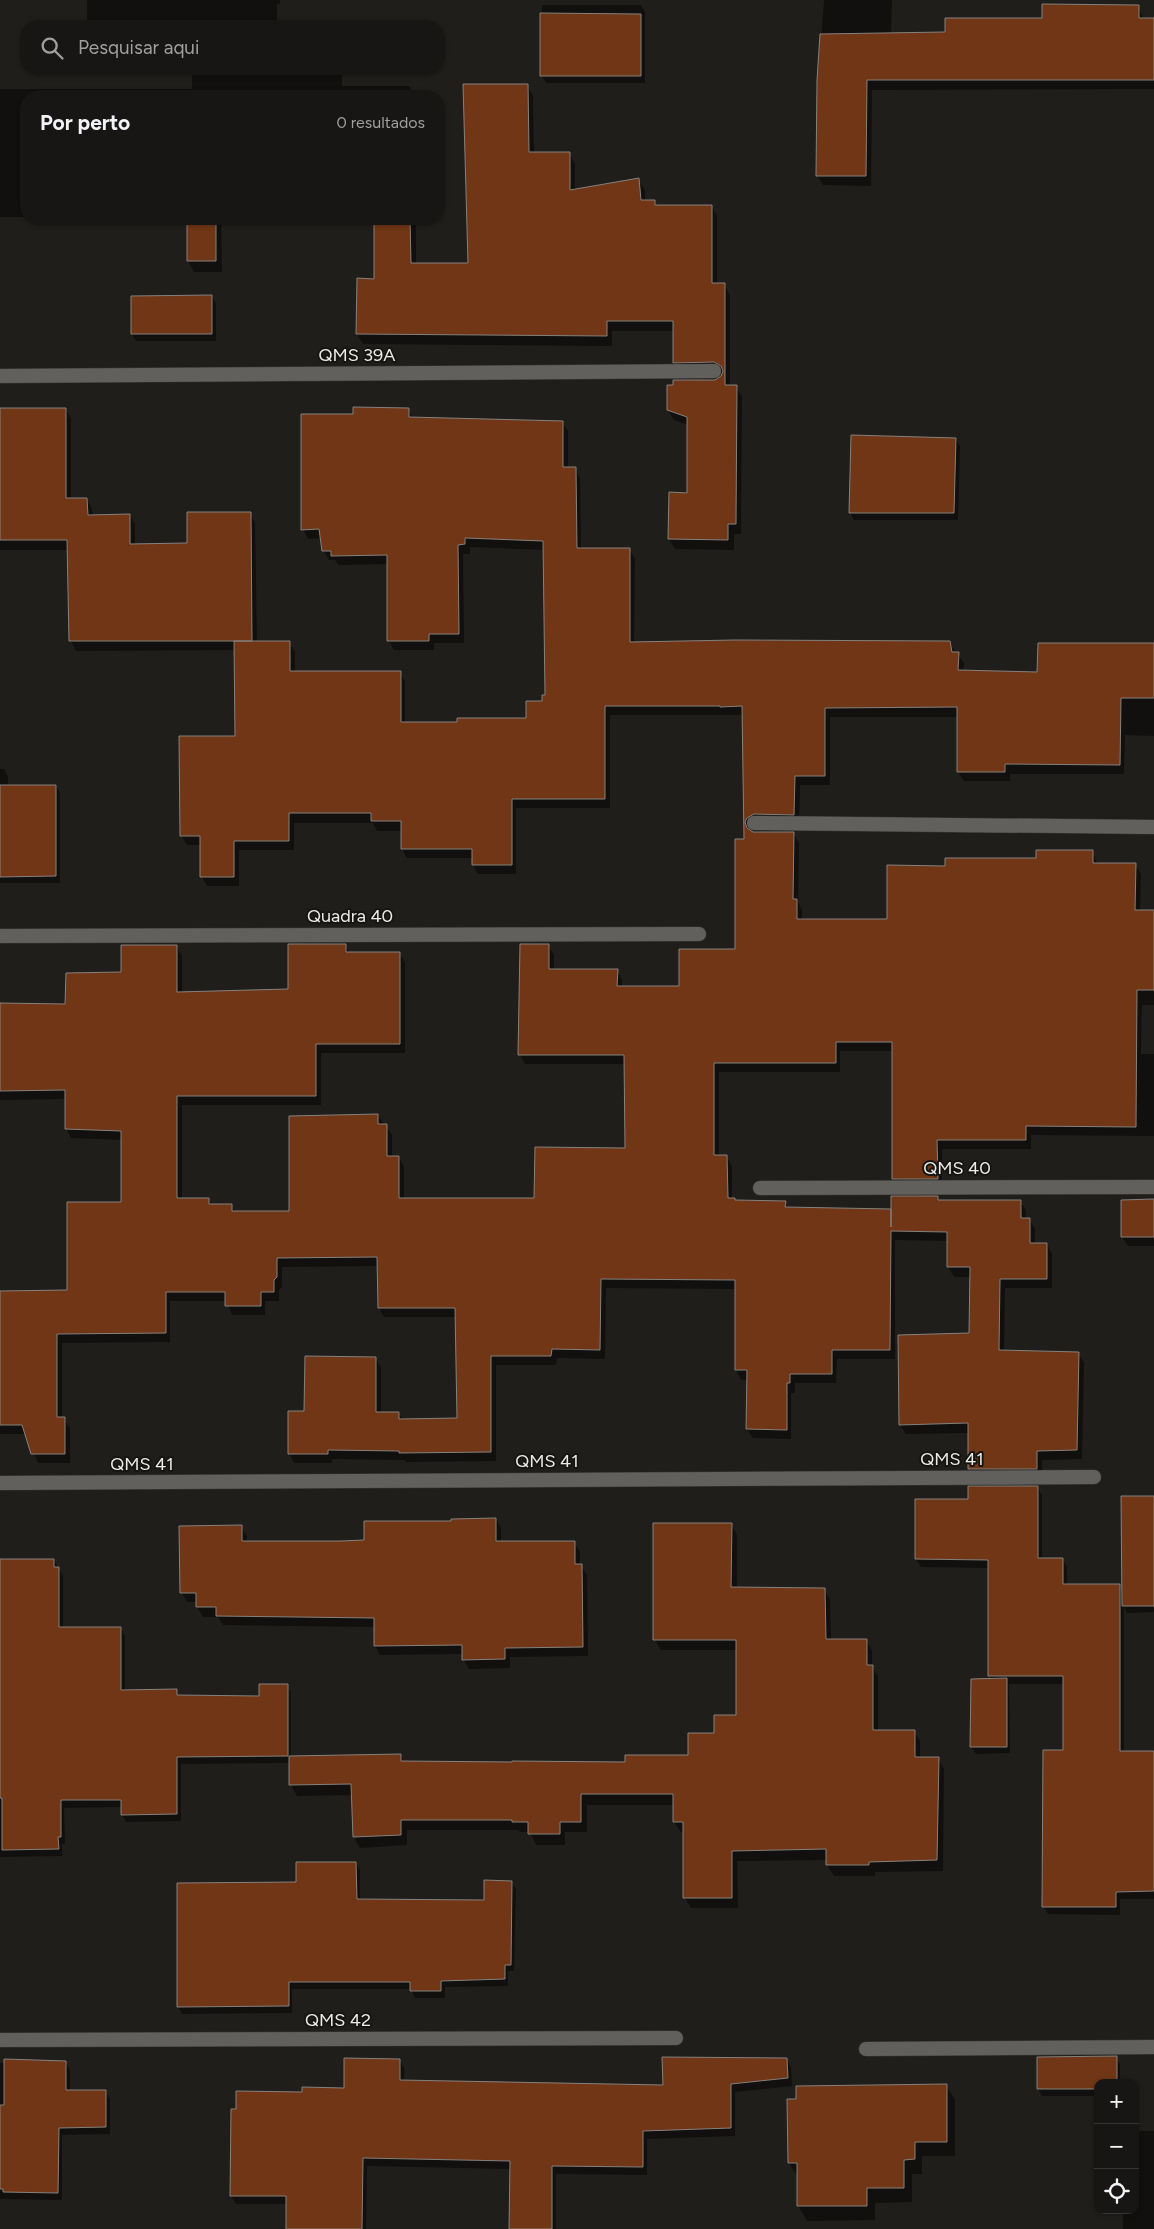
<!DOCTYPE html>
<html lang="pt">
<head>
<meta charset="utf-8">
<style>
  body { margin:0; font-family:Figtree,sans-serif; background:#211f1d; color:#f1f3f6 }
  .controls { position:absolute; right:15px; bottom:15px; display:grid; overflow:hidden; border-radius:10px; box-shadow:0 1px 4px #0004 }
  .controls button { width:45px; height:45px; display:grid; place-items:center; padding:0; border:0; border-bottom:1px solid #363534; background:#181614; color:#f1f3f6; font:25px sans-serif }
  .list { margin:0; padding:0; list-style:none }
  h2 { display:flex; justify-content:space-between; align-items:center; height:65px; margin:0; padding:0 20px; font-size:21px }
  h2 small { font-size:16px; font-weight:400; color:#9f9fa0 }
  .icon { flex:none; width:28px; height:28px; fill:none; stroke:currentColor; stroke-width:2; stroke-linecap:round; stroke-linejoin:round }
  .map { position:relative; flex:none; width:1154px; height:2229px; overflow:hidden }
  .search { position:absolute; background:#181614; box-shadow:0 1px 4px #0004; left:20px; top:20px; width:425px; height:55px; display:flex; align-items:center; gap:12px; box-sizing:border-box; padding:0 18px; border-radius:20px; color:#9f9fa0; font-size:19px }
  .panel { position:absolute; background:#181614; box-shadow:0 1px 4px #0004; left:20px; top:90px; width:425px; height:135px; border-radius:20px }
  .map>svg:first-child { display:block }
  .shadow { fill:#0007 }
  .building { fill:#703616; stroke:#85817e }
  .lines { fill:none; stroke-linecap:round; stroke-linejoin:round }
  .minor-casing { stroke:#3c3a38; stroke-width:15 }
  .minor { stroke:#62605c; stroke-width:14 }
  .labels { text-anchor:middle; stroke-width:4; stroke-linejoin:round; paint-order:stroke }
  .street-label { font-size:18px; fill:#ebeae7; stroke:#171512 }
</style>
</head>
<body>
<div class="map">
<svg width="1154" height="2229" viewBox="0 0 1154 2229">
  <rect width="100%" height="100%" fill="#201e1b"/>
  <!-- shadow -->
  <path class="shadow" d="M87,0H280V4H277V26H90L87,21Z
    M755,0H892L891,34H946L1138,7L1144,20H1154V89L872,90L871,186L823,185L817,175L818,80L824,0Z
    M542,5H641L645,12V83H546L542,76Z
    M192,69H342V86H409L415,96H26V217H0V89H192Z
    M527,85L533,96L534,153H569L575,164V190L638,180L645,190V201H654L657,206H711L717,216V284H724L730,295V386H736L742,397L741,534H734V550L675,549L669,539L688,494V425L674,420L668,410L722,377L723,374L680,373L674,362V331H612V346L363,344L357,334L375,280V219H416V264H469Z
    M188,219H221L222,272H194L188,261Z
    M212,296L216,303V341H136L132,334Z
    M0,409H66L71,419V499H87L92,509L93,516L130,515L135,525V546L188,544L250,514L255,523L257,642L289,643L295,652V672H400L405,682V723H458L527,720L543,702L546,696L545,550L470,547V554H463L464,643H434V650H394L389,641V564L338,565L335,560H329L323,550L322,538L308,539L303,529L354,416L408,409L413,418L562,422L568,431V468L575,469L580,478L581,549H629L635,559L634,643H949L964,663L963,672L1038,673L1154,644V736L1125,735L1124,774H1010V781H964L958,772V717H830V785H800L799,824L752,828L750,831L793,833L799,843L798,902L802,910V920H888L946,867L1037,859L1092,851L1098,865H1135L1141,874L1140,912H1154V1005H1142L1141,1054H1154V1136L1031,1135V1149H942V1188H899L893,1179V1051H840V1072H719V1156H726L732,1166V1199L736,1201L785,1203L788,1208L890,1211L937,1198L939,1201H1020L1026,1210V1219H1029L1035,1229V1244H1047L1052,1254V1288H1005L1004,1352L1078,1353L1084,1363L1082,1459L1042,1460V1478H975L970,1469V1433L906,1434L900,1425L970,1334L971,1277H954L948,1267V1241L895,1240V1359H837L836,1383H795V1393H791V1439L753,1438L747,1429L748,1380H741L736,1370L737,1289L606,1288L605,1359L557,1358L556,1365H496V1461L406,1462L405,1460L332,1459V1463H294L289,1453L305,1412L375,1358L381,1368V1413L399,1414L403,1420H458L457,1317H384L379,1308V1266L282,1267V1287L279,1290V1301H265V1315H232L226,1301H170V1342L62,1343V1419H64L70,1428V1463H38L26,1434H0V1291L68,1292L122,1203V1140L71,1138L66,1128V1099L0,1100V1005H66L123,973L176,946L182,956V993L289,990L345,945L350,953H399L405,962V1053H321V1105H182V1199H209L212,1205H231L236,1213H290L378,1116L392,1135V1157H399L404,1167V1199H535L626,1149L625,1064H525L520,1054L548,945L554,955V970H617L622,980V987H680L737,950L745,841L743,715H610V808H516V874H478L473,865V858H407L402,849V831H377L373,823H294V850H239V886H207L202,877L201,845H187L181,835L237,738L236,650L76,651L71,641L68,550H0Z
    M956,439L960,446L958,520H854L850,513Z
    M0,769H4L8,776V786H56L60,793V883H0Z
    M1154,1201V1246H1128L1122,1237Z
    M1037,1487L1042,1495V1559H1062L1067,1567V1585H1119L1123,1592L1154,1498V1612L1127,1613L1124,1607V1752H1154V1899H1120V1915L1048,1914L1043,1906L1064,1752V1684H1009L1010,1753L976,1754L971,1747L972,1680H992L990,1676L989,1568L921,1567L916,1559L970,1501Z
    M496,1519L501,1528V1542H574L580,1552V1565L587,1575L588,1656L510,1657V1668L469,1669L463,1659V1654L380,1655L375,1646V1627L223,1625L218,1617H203L197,1607V1602H187L181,1592L241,1527L247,1536V1543L365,1541L452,1522Z
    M731,1524L737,1535V1589H824L830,1600L831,1640H866L872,1651V1666L878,1677V1731H914L920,1741V1758H938L944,1769L943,1871L875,1872V1876H834L827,1865V1860L737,1861L738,1908H691L685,1898L684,1832H681L674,1822V1805H587V1832H565V1845H536L530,1832H520L518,1830H407V1845L360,1848L354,1837L352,1795L297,1796L291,1785V1763L181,1764V1821L126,1822L122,1814V1807L64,1808L65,1844H62V1856L0,1857V1560H54L63,1576V1628H121L125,1636V1691H176L180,1696L260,1697L287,1686L291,1693V1757L400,1755L405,1763H626L689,1757L737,1717V1650H661L655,1640Z
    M356,1863L360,1870V1901L486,1902L512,1882L516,1889L514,1971H508V1986L445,1987V1998H415L411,1989H292V2013L182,2014L178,2007L297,1884Z
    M1116,2057L1120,2064V2083H1098V2096H1042L1038,2089Z
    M787,2059L791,2068L792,2086L735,2092V2136L647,2139V2175L556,2174V2229H510L511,2169L367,2166L366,2229H287L288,2204H236L231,2196L233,2110L303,2093L346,2089L399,2060L404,2068V2081L664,2086Z
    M0,2063H66L70,2070V2091H105L110,2099V2134L62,2135V2200L0,2199Z
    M946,2085L955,2100V2156H922V2174H912V2202L875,2203V2220L807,2221L798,2206V2177L789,2163Z
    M1135,2131H1154V2229H1123V2210H1135Z"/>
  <!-- building -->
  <path class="building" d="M1042,4L1139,5V18H1154V80H867L866,176H816L817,80L820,34L945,32V18H1042Z
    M540,13L641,14V76H540Z
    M463,84H528L529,152H570V190L639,178L641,200H655V205H712V283H725V385H737L736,524H728V540L668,539L669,492L687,493V417L667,410V385H673V380H715L721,376L723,371L721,366L714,362L673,363V321H607V336L356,334L357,278L374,279V219H410L411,263H468Z
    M187,219H216V261H187Z
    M212,295V334H131V296Z
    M353,407L409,408V417L563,421V467H576L577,548H630V642L735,640L950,641L952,652H959L958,670L1037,672L1038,643H1154V698H1121L1120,765L1005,764V772H957V707L825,708V776H795L794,815L754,814L747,818L745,822L747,828L753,832H794L793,899H797V919H887V865L945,866V858H1036V850H1093V863H1136L1135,910H1154V990H1137L1136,1127L1026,1126V1140H937L938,1179H892V1042H836V1063H714V1155H727L728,1198H735V1200L786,1201L785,1207L891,1209V1227V1196H938V1200H1021V1218H1030V1243H1047V1279H1000L999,1350L1079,1352L1077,1450L1037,1451V1469H968V1423L899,1425L898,1335L969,1333L970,1267H947V1232L891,1231L890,1350H832V1374H790V1383H787V1430L746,1429L747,1370H735V1280L601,1279L600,1350L552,1349L551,1356H491V1452L399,1453V1451L328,1450V1454H288V1411H304L305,1356L376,1357V1412H399V1419L457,1418L455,1308H378L377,1257L277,1258V1277L274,1280V1292H261V1306H225V1292H166V1333L57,1334V1417H65V1454H31L22,1425H0V1291L67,1290V1202H121V1131L65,1129V1090L0,1091V1003L65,1004L66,973L121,972V945H177V992L288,989V944H346V952H400V1044H316V1096H177V1198H209V1204H232V1211H289V1116L378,1114V1124H387V1156H399V1198H534L535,1147L625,1148L624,1055H518L520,944H549V969H618L617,986H679V949H735V839H744L742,706L720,707V706H605V799H512V865H472V849H401V821H371V813H289V841H234V877H200V836H180L179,736H235L234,641H290V671H401V722H457V718H526V701H542V695H545L543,541L465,538V544L458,545L459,634H429V641H387V555L331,556V551H322L319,529L301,530V414H353Z
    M0,408H66V498H87L88,515L130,514V544L187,543V512H251L252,641H69L67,540H0Z
    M851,435L956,438L954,513H849Z
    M0,785H56V876L0,877Z
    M1154,1199V1237H1121V1200Z
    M968,1486H1038V1558H1063V1584H1120V1751H1154V1891L1116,1892V1907H1042L1043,1750H1063V1676H988V1560L915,1559V1499H968Z
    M1121,1496H1154V1606H1122Z
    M496,1518V1541H575V1564H582L583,1647L505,1648V1659L462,1660V1645L374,1646V1618L216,1616V1607H196V1593H180L179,1526L242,1525V1541H341L364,1540V1521H451V1519Z
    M653,1523H732L731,1587L825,1588L826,1639H867V1665H873V1730H915V1757H939L937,1860L869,1862V1865H826V1849L732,1851V1898H683V1822H673V1794H581V1822H560V1834H528V1822H512V1820H401V1835L353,1837L351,1784L289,1785V1756L401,1754V1761L512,1762V1761L625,1762V1755H688V1733H714V1715H736V1640H653Z
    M0,1559H54V1567H59V1627H121V1690L177,1689V1695L259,1696V1684H288V1756L177,1757V1814L121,1815V1800H61V1837H58L59,1849L2,1850V1798H0Z
    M1007,1678V1747H970L971,1679Z
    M296,1862H356L357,1899L484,1900V1880L512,1881L511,1965H505V1979L441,1981V1991H410V1982H289V2006L177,2007V1883L296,1882Z
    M1117,2056V2083H1098V2089H1037V2057Z
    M662,2057L787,2058L788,2078L731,2084V2128L643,2131V2167L552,2166V2229H509L510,2161L363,2158L362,2229H286V2196H230L231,2109H236V2091L302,2092V2087L344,2088V2058L400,2059V2080L663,2085Z
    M4,2059L66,2061V2090H106V2127L59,2128L58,2193L3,2192V2189H0V2105H4Z
    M947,2084V2142H915V2159L904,2160V2188H867V2206H797V2163H788L787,2099H796V2086Z"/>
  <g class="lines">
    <defs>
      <path id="minor" d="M0,376L714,371
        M754,823L1154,827
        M0,936L699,934
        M760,1188L1154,1187
        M0,1483L1094,1477
        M0,2040L676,2038
        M866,2049L1154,2047"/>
    </defs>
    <!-- minor casing -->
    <use href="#minor" class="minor-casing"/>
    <!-- minor -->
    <use href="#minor" class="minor"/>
  </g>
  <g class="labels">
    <!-- street labels -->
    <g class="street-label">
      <text x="357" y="361">QMS 39A</text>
      <text x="350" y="922">Quadra 40</text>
      <text x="957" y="1174">QMS 40</text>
      <text x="952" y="1465">QMS 41</text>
      <text x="547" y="1467">QMS 41</text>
      <text x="142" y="1470">QMS 41</text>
      <text x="338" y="2026">QMS 42</text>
    </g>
  </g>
</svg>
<div class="controls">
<button>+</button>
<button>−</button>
<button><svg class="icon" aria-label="locate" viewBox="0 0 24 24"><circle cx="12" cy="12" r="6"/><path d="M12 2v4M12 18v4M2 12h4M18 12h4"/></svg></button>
</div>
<div class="search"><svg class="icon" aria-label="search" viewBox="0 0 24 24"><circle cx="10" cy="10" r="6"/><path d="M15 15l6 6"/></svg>Pesquisar aqui</div>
<section class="panel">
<h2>Por perto<small>0 resultados</small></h2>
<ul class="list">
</ul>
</section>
</div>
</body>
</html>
